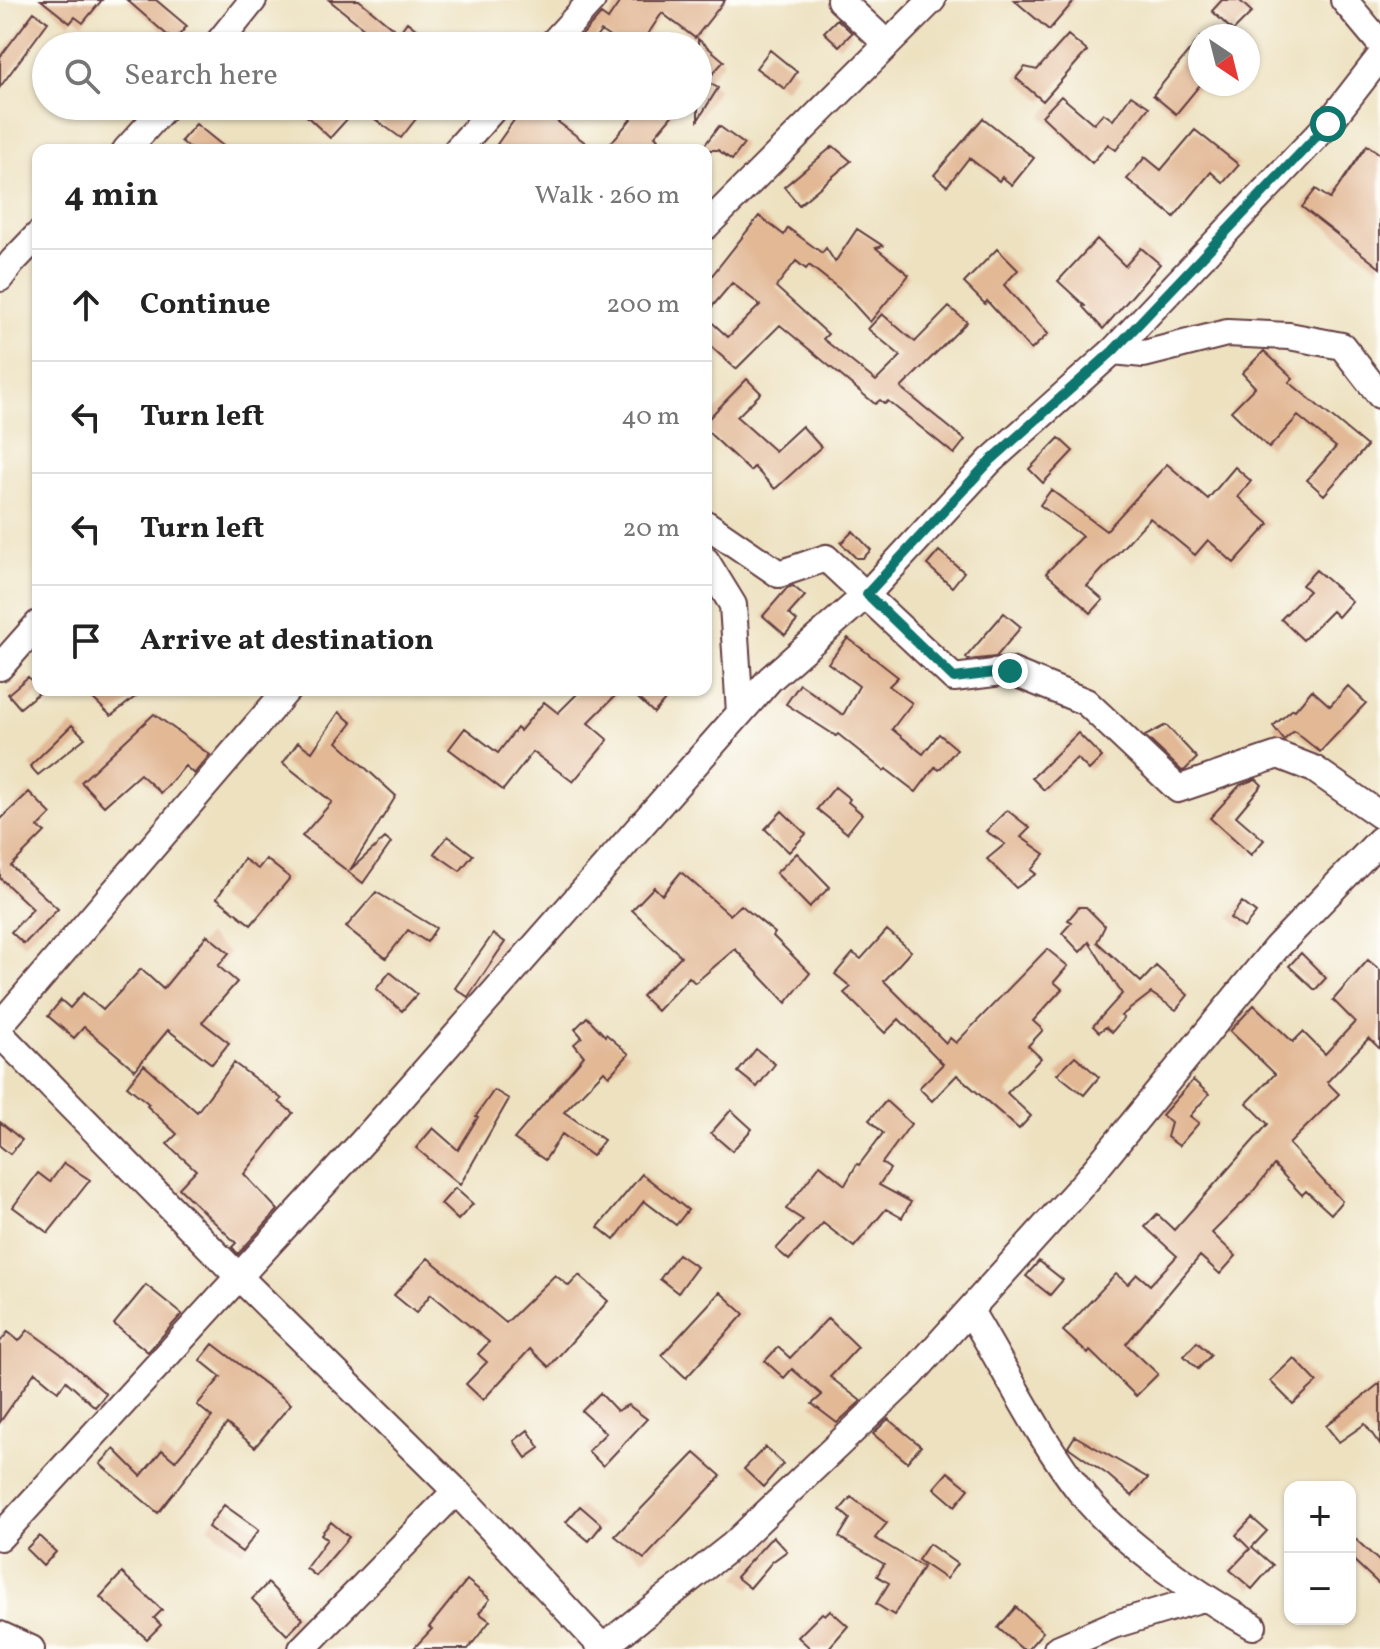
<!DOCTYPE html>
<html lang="en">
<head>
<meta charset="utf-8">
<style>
  body { margin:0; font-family:Vollkorn,serif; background:#f6f6f6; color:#222 }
  .controls { position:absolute; right:24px; bottom:24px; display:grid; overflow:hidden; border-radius:16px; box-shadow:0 2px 6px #0004 }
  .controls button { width:72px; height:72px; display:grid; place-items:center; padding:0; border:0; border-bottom:2px solid #e0e0e0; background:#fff; color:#222; font:40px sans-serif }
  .compass { position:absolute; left:1188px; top:24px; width:72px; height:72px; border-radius:50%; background:#fff; box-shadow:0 2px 6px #0004; rotate:145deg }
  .stop { position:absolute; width:24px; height:24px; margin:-18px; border:6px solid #0f766e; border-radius:50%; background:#fff }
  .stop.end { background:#0f766e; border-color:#fff; box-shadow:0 2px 8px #0008 }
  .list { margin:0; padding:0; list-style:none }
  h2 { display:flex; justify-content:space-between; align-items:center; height:104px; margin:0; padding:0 32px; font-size:34px }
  h2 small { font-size:26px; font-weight:400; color:#767676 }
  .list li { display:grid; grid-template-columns:52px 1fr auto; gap:24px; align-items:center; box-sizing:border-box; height:112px; padding:0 32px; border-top:2px solid #e0e0e0 }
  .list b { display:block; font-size:30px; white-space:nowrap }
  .list em { font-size:26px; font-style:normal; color:#767676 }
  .icon { flex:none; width:44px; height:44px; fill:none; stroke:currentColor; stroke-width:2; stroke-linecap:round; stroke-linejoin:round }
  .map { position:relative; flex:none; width:1380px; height:1649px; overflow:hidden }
  .search { position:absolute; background:#fff; box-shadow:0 2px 6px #0004; left:32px; top:32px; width:680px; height:88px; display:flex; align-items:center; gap:20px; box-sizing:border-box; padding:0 28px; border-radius:44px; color:#767676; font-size:30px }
  .panel { position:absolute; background:#fff; box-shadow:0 2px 6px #0004; left:32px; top:144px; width:680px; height:552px; border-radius:16px }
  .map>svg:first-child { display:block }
  .building { fill:#e2b895 }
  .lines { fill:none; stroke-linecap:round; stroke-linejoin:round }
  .minor-casing { stroke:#623c41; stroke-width:30 }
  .minor { stroke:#fff; stroke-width:26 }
  .route { stroke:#0f766e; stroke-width:10 }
</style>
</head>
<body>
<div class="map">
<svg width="1380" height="1649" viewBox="0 0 1380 1649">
  <rect width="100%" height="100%" fill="#fdfcf7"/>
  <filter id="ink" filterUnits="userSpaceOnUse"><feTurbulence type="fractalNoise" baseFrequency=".0125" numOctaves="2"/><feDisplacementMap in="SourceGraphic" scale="16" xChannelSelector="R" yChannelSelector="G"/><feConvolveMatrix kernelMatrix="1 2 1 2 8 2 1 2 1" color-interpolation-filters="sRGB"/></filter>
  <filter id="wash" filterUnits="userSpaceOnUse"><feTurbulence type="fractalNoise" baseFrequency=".006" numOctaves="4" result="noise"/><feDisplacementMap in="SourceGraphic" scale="32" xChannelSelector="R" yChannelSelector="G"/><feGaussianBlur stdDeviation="1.8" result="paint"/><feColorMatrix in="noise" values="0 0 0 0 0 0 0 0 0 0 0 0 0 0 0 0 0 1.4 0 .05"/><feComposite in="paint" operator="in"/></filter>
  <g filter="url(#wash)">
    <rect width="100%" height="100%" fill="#ede1c0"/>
    <g id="blocks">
      <!-- building -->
      <path class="building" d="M41,0H102L83,23L75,17L70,23Z
        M127,0H156L187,26L174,41Z
        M329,0H359L399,33L407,22L437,46H369L376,38Z
        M621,0H725L695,38L662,13L640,46H623L601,31L590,46H572L601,14L608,19Z
        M1014,0H1075L1049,30Z
        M1222,0H1239L1252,12L1233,31L1212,11Z
        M34,12L48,22L0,87V57Z
        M837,19L852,33L839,46L824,32Z
        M1068,35L1087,51L1043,101L1016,78L1025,67L1037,70Z
        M1200,38V85L1176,114L1153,95Z
        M698,39L724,61L706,81L718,88L698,120Z
        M770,50L797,72L785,89L756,68Z
        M1131,95L1149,107L1116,150L1108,144L1092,163L1042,116L1061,96L1094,124L1103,113L1113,120Z
        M296,106H426L401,138L358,107L330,138Z
        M524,106H537L595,150H493Z
        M610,106H680L655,136L658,139L648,150H605L631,119Z
        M983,118L1034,158L1012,185L1002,177L999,181L969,158L947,186L934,175Z
        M196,124L228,150H192L181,141Z
        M719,126L744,144L732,160L718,150H701Z
        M1195,130L1239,165L1223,183L1211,172L1174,217L1127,179L1145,157L1161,170Z
        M1367,145L1380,154V268L1302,207L1316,189L1330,199Z
        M833,146L851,161L799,205L784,187Z
        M759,216L784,235L788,228L822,253L826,248L835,262L857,229L883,246L876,248L909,275L870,322L842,291L809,265L806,269L796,261L776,287L828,334L823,339L876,381L901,356L868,329L882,314L915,342L949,307L967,322L901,388L965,440L954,454L888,401L885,404L880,400L875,404L780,325L736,369L706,342V317L728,337L760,305L732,283L706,314V283Z
        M1097,239L1125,266L1141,248L1160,264L1103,329L1083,307L1085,306L1058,281Z
        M997,249L1018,270L1004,285L1048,334L1031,350L987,301L985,304L964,283Z
        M1264,351L1293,378L1289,382L1367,446L1324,495L1307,480L1336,447L1298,416L1269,448L1231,411L1255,387L1242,373Z
        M747,379L761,393L737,417L775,451L802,426L821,447L775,489L754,467L750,471L706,430V421Z
        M1059,438L1073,451L1043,483L1029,469Z
        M1167,464L1208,499L1235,467L1251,481L1238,497L1269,524L1234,563L1208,540L1195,555L1150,518L1087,586L1103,600L1091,613L1046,573L1082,536L1040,505L1051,490L1106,531Z
        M853,531L871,550L863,558H856L841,543Z
        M939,551L964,572L952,587L927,565Z
        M1316,570L1352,601L1338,617L1332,611L1303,640L1281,619L1309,591L1302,585Z
        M793,586L805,596L789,614L797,621L785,635L763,616L787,588Z
        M1004,613L1021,627L996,657L968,660L966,657Z
        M848,638L898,677L889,686L912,703L892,729L923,754L939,734L957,749L939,770L935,767L916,792L886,769L884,771L838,734L836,736L786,704L800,684L843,715L859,686L828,663Z
        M28,677L41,691L20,708L8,694Z
        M1348,686L1366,703L1320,752L1294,731L1284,740L1273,726L1293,709L1295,710L1312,690L1330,706Z
        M84,690H144L111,716Z
        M581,690H621L588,723L608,740L573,782L533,752L503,790L449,749L465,728L498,753L517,728L520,731L544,702L558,713Z
        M629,690H654L665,700L654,713Z
        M339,712L352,723L337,742L396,796L350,870L385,838L391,843L363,883L302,836L332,802L283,763L298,742L312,752Z
        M154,714L210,755L194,774L185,766L161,793L140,774L104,806L81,782Z
        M72,725L85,738L38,775L30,766Z
        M1166,725L1197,758L1185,770L1182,771L1145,736Z
        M1078,733L1102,757L1089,770L1077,758L1044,790L1032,778Z
        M1256,779L1262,785L1236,816L1264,840L1251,855L1210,818L1240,785Z
        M835,787L850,799L848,802L862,814L847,833L817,809Z
        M29,792L51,814L38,827L45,832L11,866L58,909L24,944L11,932L33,909L0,878V820Z
        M1007,810L1030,828L1021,837L1045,854L1031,870L1036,874L1016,888L987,859L1005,844L986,831Z
        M782,811L806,834L789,852L765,829Z
        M448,836L473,855L460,871L434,853Z
        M797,853L830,887L809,907L776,873Z
        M244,859L258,869L266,859L290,878L251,925L217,898Z
        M681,872L730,915L741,905L775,933L773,936L810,973L786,1003L735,949L695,983L689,977L657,1011L642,996L681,956L632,910L654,887L662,895Z
        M376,892L436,928L427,942L408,930L386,958L346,927Z
        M1242,902L1256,913L1244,928L1230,918Z
        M1079,907H1086L1105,926L1097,942L1141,982L1156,966L1188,995L1176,1010L1151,993L1121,1016L1124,1018L1112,1032L1106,1027L1099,1032L1093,1026L1122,994L1089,942L1080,952L1062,933L1072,922L1068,920Z
        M887,930L911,951L884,981L946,1043L950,1038L956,1043L1047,949L1068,966L1054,982L1062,989L1033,1021L1043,1030L1028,1046L1041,1058L1007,1093L1031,1116L1019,1129L957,1075L932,1101L919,1088L943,1064L899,1019L885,1033L844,993L851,987L835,974L853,953L861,959Z
        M493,934L505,942L468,997L455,988Z
        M207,935L229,953L218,966L237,982L202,1022L229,1043L212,1064L168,1030L135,1070L84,1027L74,1038L48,1016L61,1000L70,1008L83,993L103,1010L141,969L163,989Z
        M1301,953L1326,978L1315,990L1289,966Z
        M1368,960L1380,970V1049L1369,1038L1327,1082L1339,1094L1289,1144L1342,1201L1331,1214L1306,1191L1302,1195L1274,1165L1250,1195L1212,1233L1236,1256L1220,1274L1200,1256L1126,1344L1158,1374L1136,1396L1090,1351L1088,1354L1063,1331L1116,1274L1128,1284L1137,1274L1150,1285L1177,1256L1145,1227L1157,1214L1174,1230L1268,1124L1247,1103L1275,1074L1230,1031L1254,1005L1293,1042L1303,1032L1325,1054L1355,1022L1333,1000Z
        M390,972L417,994L402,1011L376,989Z
        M587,1017L605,1036L606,1034L629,1054L609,1076L604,1071L564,1112L604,1140L592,1156L562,1134L545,1160L514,1139L584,1056L574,1044L582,1037L575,1029Z
        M756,1049L775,1064L757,1087L738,1072Z
        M1075,1056L1099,1077L1084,1095L1057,1074Z
        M234,1063L282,1099L279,1102L293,1113L244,1174L278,1210L238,1254L232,1247L236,1243L179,1188L196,1170L167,1144L177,1134L147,1106L149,1104L127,1086L144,1065L197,1112Z
        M1193,1080L1209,1094L1190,1116L1199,1123L1179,1146L1167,1137L1171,1123L1162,1115Z
        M494,1090L509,1099L460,1185L416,1148L433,1128L458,1150L478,1117L476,1116Z
        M886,1101L911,1124L882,1163L890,1169L879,1185L911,1202L902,1218L886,1209L854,1247L823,1223L789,1260L776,1249L803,1220L786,1209L820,1165L845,1185L857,1164L859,1165L883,1133L869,1120Z
        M731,1110L752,1129L732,1151L711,1133Z
        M0,1122L22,1140L10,1154L0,1146Z
        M64,1163L90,1180L48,1233L13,1207L38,1173L50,1182Z
        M642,1174L688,1210L676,1225L644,1201L614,1240L598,1227Z
        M455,1188L473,1204L458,1220L441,1204Z
        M678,1254L697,1267L678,1293L660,1279Z
        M428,1258L506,1323L555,1275L569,1286L579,1275L608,1301L549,1367L530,1349L483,1400L466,1384L487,1362L478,1354L489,1342L431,1294L416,1313L394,1295Z
        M1039,1261L1063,1280L1050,1295L1026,1276Z
        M146,1285L182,1314L148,1352L114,1324Z
        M720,1292L744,1314L686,1378L662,1355Z
        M828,1318L858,1347L830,1377L861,1401L837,1423L812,1404L822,1395L792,1369L784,1378L765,1361L778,1347L790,1358Z
        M28,1330L61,1354L106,1394L95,1407L66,1381L58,1391L35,1372L0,1422V1342L8,1332L19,1341Z
        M1197,1342L1211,1355L1198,1369L1184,1356Z
        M213,1344L291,1404L255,1447L227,1424L158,1513L100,1464L114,1449L141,1476L162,1450L175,1461L212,1417L197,1405L221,1377L200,1360Z
        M1294,1358L1317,1382L1293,1404L1270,1381Z
        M1380,1383V1445L1365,1424L1339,1442L1326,1426Z
        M600,1393L617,1411L628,1405L647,1419L603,1466L588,1451L606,1433L582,1411Z
        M888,1419L921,1446L907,1462L873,1434Z
        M528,1430L540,1448L526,1458L514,1441Z
        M1075,1436L1148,1478L1132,1496L1108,1475L1068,1447Z
        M765,1447L783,1464L763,1487L744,1469Z
        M695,1453L721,1476L644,1559L615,1536Z
        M948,1472L969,1489L955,1506L934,1488Z
        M851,1497L887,1523L875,1538L923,1567L894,1615L876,1604L889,1583L877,1576L884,1564L839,1537L850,1519L840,1510Z
        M224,1505L259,1530L242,1552L208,1527Z
        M580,1506L602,1525L589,1541L566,1522Z
        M1252,1518L1267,1531L1252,1547L1273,1565L1252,1589L1230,1570L1250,1549L1236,1535Z
        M331,1522L349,1537L316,1576L306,1568L327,1539L321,1534Z
        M1350,1534L1380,1562V1585L1350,1557Z
        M39,1536L56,1552L43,1566L26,1549Z
        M773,1536L787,1551L772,1562L750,1588L736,1577Z
        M929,1544L957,1564L946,1579L918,1560Z
        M122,1573L162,1610L154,1618L161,1625L147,1639L100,1597Z
        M467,1580L490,1599L479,1613L490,1621L468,1649H413L432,1629L429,1627Z
        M268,1583L303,1619L287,1635L252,1599Z
        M1016,1607L1043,1632L1028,1649H1022L998,1628Z
        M830,1610L848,1626L828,1649H811L798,1637L822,1613L825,1615Z"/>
    </g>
  </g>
  <g filter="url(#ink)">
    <use href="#blocks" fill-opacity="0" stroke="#623c41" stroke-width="2"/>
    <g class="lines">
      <defs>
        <path id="minor" d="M840,0L886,43
          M1344,0L1380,43
          M216,46L253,0
          M550,46L592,0
          M126,150L166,106
          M457,150L496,106
          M706,226L932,0
          M0,278L13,261L38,235
          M1113,351L1144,354L1227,333L1289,336L1342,346L1380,395
          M706,524L779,574L826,558L954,678L1010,671L1086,702L1178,789L1278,755L1314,769L1380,815
          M706,561L733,605L740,713
          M0,667L38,624
          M0,1025L287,690
          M0,1034L239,1277L456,1491L604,1649
          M970,1311C1007,1372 1039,1439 1083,1495C1123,1544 1198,1595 1253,1626
          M0,1537L366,1138L770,679L867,594L990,461L1113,351L1328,124L1380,57
          M0,1635L31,1649
          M302,1649L456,1491
          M601,1649L733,1545L911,1375L1085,1182L1276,948L1380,840
          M1057,1649L1113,1625L1203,1598"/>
      </defs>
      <!-- minor casing -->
      <use href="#minor" class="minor-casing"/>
      <!-- minor -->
      <use href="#minor" class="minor"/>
    </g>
  </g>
  <g class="lines" filter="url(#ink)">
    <!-- route -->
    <path class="route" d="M1010,671L954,678L867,594L990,461L1113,351L1328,124"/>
  </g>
</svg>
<div class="controls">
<button>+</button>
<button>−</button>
</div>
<svg class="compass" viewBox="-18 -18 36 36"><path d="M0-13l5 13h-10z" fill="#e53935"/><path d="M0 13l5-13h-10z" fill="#767676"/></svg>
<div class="stop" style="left:1328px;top:124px"></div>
<div class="stop end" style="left:1010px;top:671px"></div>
<div class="search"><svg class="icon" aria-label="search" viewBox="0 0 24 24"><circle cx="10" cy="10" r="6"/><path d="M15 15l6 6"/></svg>Search here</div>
<section class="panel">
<h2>4 min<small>Walk · 260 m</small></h2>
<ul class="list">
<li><svg class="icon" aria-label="ahead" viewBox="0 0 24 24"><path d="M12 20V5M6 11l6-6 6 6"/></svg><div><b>Continue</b></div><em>200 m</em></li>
<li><svg class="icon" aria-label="left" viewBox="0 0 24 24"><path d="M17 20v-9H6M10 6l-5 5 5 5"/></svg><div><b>Turn left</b></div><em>40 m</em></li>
<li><svg class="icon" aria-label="left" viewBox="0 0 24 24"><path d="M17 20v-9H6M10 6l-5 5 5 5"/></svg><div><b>Turn left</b></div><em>20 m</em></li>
<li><svg class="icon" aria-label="arrive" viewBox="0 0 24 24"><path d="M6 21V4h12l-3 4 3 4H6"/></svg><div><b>Arrive at destination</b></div></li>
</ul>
</section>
</div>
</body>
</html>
